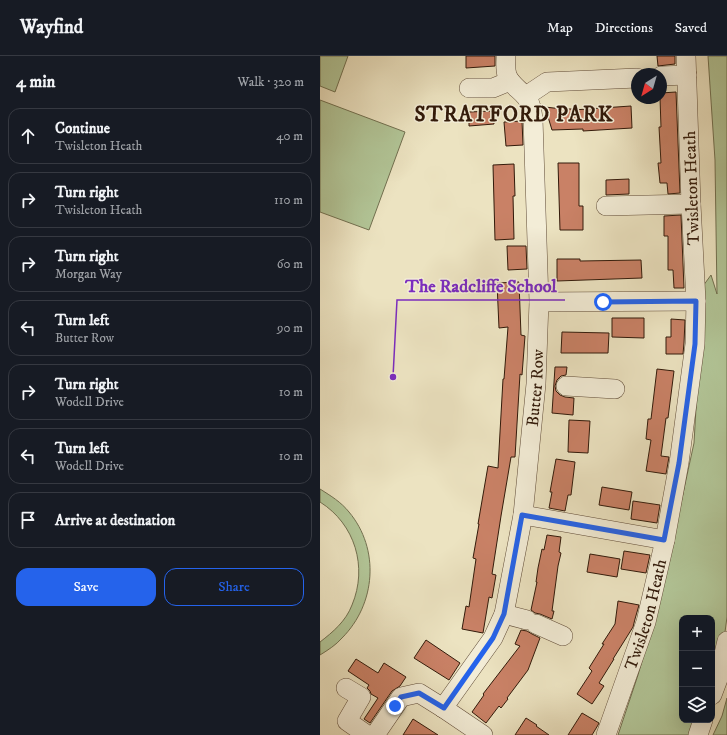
<!DOCTYPE html>
<html lang="en">
<head>
<meta charset="utf-8">
<style>
  body { margin:0; font-family:"IM FELL DW Pica",serif; background:#242831; color:#f1f3f6 }
  .controls { position:absolute; right:12px; bottom:12px; display:grid; overflow:hidden; border-radius:8px; box-shadow:0 4px 16px #0002 }
  .controls button { width:36px; height:36px; display:grid; place-items:center; padding:0; border:0; border-bottom:1px solid #363941; background:#171b24; color:#f1f3f6; font:20px sans-serif }
  .compass { position:absolute; left:311px; top:12px; width:36px; height:36px; border-radius:50%; background:#171b24; box-shadow:0 4px 16px #0002; rotate:217deg }
  .stop { position:absolute; width:12px; height:12px; margin:-9px; border:3px solid #2563eb; border-radius:50%; background:#fff }
  .stop.end { background:#2563eb; border-color:#fff; box-shadow:0 1px 4px #0008 }
  .list { margin:0; padding:0; list-style:none }
  h2 { display:flex; justify-content:space-between; align-items:center; height:52px; margin:0; padding:0 16px; font-size:17px }
  h2 small { font-size:13px; font-weight:400; color:#9ea1a6 }
  .list li { display:grid; grid-template-columns:26px 1fr auto; gap:12px; align-items:center; box-sizing:border-box; height:56px; margin:0 8px 8px; padding:0 8px; border:1px solid #363941; border-radius:12px }
  .list b { display:block; font-size:15px; white-space:nowrap }
  .list p { margin:0; font-size:13px; white-space:nowrap; color:#9ea1a6 }
  .list em { font-size:13px; font-style:normal; color:#9ea1a6 }
  .actions { display:flex; gap:8px; padding:12px 16px }
  .actions a { flex:1; padding:9px 0; border:1px solid #2563eb; border-radius:12px; text-align:center; font-size:14px; color:#2563eb }
  .actions .main { background:#2563eb; color:#fff }
  .icon { flex:none; width:22px; height:22px; fill:none; stroke:currentColor; stroke-width:2; stroke-linecap:round; stroke-linejoin:round }
  .map { position:relative; flex:none; width:407px; height:679px; overflow:hidden }
  header { display:flex; align-items:center; gap:24px; box-sizing:border-box; height:56px; padding:0 20px; background:#171b24; border-bottom:1px solid #363941 }
  header strong { font-size:19px }
  nav { display:flex; gap:22px; margin-inline-start:auto; font-size:14px }
  main { display:flex }
  aside { flex:1; background:#171b24 }
  .map>svg:first-child { display:block }
  .green { fill:#b2c597; stroke:#727050 }
  .building { fill:#c98166; stroke:#321a0a }
  .lines { fill:none; stroke-linecap:round; stroke-linejoin:round }
  .minor-casing { stroke:#604c38; stroke-width:20 }
  .minor { stroke:#f3edd7; stroke-width:19 }
  .route { stroke:#2563eb; stroke-width:5 }
  .labels { text-anchor:middle; stroke-width:3; stroke-linejoin:round; paint-order:stroke }
  .street-label { font-size:17px; fill:#321a0a; stroke:#f3edd7 }
  .district-label { font-size:21px; font-weight:bold; letter-spacing:1px; fill:#321a0a; stroke:#f3edd7 }
  .leader { fill:none; stroke:#7b2cbf; stroke-width:1.5 }
  .callout-dot { fill:#7b2cbf; stroke:#f3edd7; stroke-width:1.5 }
  .callout-label { font-size:18px; text-anchor:middle; font-weight:bold; fill:#7b2cbf; stroke:#f3edd7; stroke-width:3; stroke-linejoin:round; paint-order:stroke }
</style>
</head>
<body>
<header>
<strong>Wayfind</strong>
<nav><a>Map</a><a>Directions</a><a>Saved</a></nav>
</header>
<main>
<aside>
<h2>4 min<small>Walk · 320 m</small></h2>
<ul class="list">
<li><svg class="icon" aria-label="ahead" viewBox="0 0 24 24"><path d="M12 20V5M6 11l6-6 6 6"/></svg><div><b>Continue</b><p>Twisleton Heath</p></div><em>40 m</em></li>
<li><svg class="icon" aria-label="right" viewBox="0 0 24 24"><path d="M7 20v-9h11M14 6l5 5-5 5"/></svg><div><b>Turn right</b><p>Twisleton Heath</p></div><em>110 m</em></li>
<li><svg class="icon" aria-label="right" viewBox="0 0 24 24"><path d="M7 20v-9h11M14 6l5 5-5 5"/></svg><div><b>Turn right</b><p>Morgan Way</p></div><em>60 m</em></li>
<li><svg class="icon" aria-label="left" viewBox="0 0 24 24"><path d="M17 20v-9H6M10 6l-5 5 5 5"/></svg><div><b>Turn left</b><p>Butter Row</p></div><em>90 m</em></li>
<li><svg class="icon" aria-label="right" viewBox="0 0 24 24"><path d="M7 20v-9h11M14 6l5 5-5 5"/></svg><div><b>Turn right</b><p>Wodell Drive</p></div><em>10 m</em></li>
<li><svg class="icon" aria-label="left" viewBox="0 0 24 24"><path d="M17 20v-9H6M10 6l-5 5 5 5"/></svg><div><b>Turn left</b><p>Wodell Drive</p></div><em>10 m</em></li>
<li><svg class="icon" aria-label="arrive" viewBox="0 0 24 24"><path d="M6 21V4h12l-3 4 3 4H6"/></svg><div><b>Arrive at destination</b></div></li>
</ul>
<div class="actions"><a class="main">Save</a><a>Share</a></div>
</aside>
<div class="map">
<svg width="407" height="679" viewBox="0 0 407 679">
  <rect width="100%" height="100%" fill="#ece3c1"/>
  <filter id="stains"><feTurbulence type="fractalNoise" baseFrequency=".005" numOctaves="4"/><feColorMatrix values="0 0 0 0 .2 0 0 0 0 .09 0 0 0 0 .02 0 0 0 .5 -.17"/></filter>
  <radialGradient id="worn" r=".72"><stop offset=".6" stop-color="#630" stop-opacity="0"/><stop offset="1" stop-color="#630" stop-opacity=".3"/></radialGradient>
  <!-- green -->
  <path class="green" d="M0,0H28L15,36L0,30Z
    M388,0H407V561L405,576L392,616V562H362V664H377L372,679H298L318,619L341,539L374,387L383,230L391,219L397,238L395,104Z
    M0,44L85,76L49,174L0,156Z
    M0,433C11,440 21,446 29,456C60,493 56,548 22,582C16,589 8,594 0,599V586C13,576 26,565 32,549C48,511 35,468 0,446Z
    M407,642V679H393L402,660Z"/>
  <!-- building -->
  <path class="building" d="M146,0H175V10L146,12Z
    M337,0H355V8L338,10Z
    M356,36L360,137L348,138L347,127H340L338,107H341L339,71H341L340,42H341V37Z
    M311,50L312,72L263,75V73L232,74L225,51L242,53H253V54Z
    M173,55L174,68L149,70V56Z
    M202,65L203,89L186,90L184,66Z
    M238,107H259V150H263V174H240Z
    M194,108L195,140H193L194,183L175,184L173,109Z
    M309,123V138L286,139V124Z
    M361,159L364,232H354L353,214H348V180H344V160Z
    M187,190H206L207,213L188,214Z
    M237,203H260V205L321,204L322,222L237,225Z
    M199,226L201,279L205,280L202,319L200,318L195,401H191L181,460L172,518L176,519L172,542L169,541L163,577L142,573L146,550L149,551L156,503L153,502L159,468H158L168,410L178,412L183,323H184L188,271L179,272L177,227Z
    M292,262H324V282L292,281Z
    M351,263L365,264L364,287L363,298H346V281H351Z
    M242,276L289,277L288,297H241Z
    M235,311H247L246,319L241,320L237,324L235,330L236,335L240,339L245,341L254,342L253,359L232,357Z
    M337,313L354,315L348,362H346L341,400L349,401L346,418L326,415L331,384L326,383L328,363H331Z
    M249,364L270,365L268,397L248,396Z
    M236,403L255,406L251,439H248L245,455L229,452L232,436H230Z
    M282,431L312,436L309,454L279,449Z
    M313,445L340,449L337,467L311,463Z
    M227,479L241,481L239,496L241,497L238,510L232,555H234L232,563L220,558L215,557L211,554L217,526H216L218,512L222,493L224,494Z
    M304,495L330,499L326,517L301,513Z
    M270,498L300,503L297,521L267,516Z
    M298,545L319,549L315,563L313,571L293,603H294L279,627L284,630L272,648L257,638L272,615L269,612L284,588H282L295,568Z
    M201,574L207,575L212,578L220,582L208,614L187,642L188,643L181,652L179,650L166,667L152,656L164,639L163,638L200,590L195,588Z
    M106,584L140,607L129,624L94,602Z
    M36,603L58,617L64,607L86,621L80,630L72,635L50,667L44,663L58,642L51,638L50,635L47,632L49,629L28,615Z
    M262,657L279,667L278,669L272,679H248Z
    M206,662L217,669L216,670L229,679H195Z
    M93,663L118,679H83Z"/>
  <g class="lines">
    <defs>
      <g id="minor">
        <path d="M341,20L367,19"/>
        <path d="M149,32H173L190,25"/>
        <path d="M206,40L227,26L317,22"/>
        <path d="M286,150L371,148"/>
        <path d="M219,246L376,245"/>
        <path d="M246,330L295,333"/>
        <path d="M203,459L345,484"/>
        <path d="M184,558L207,564"/>
        <path d="M216,568L243,580"/>
        <path d="M26,632L41,641L27,665L47,679"/>
        <path d="M392,639L398,623L407,585"/>
        <path id="s1" d="M123,652L173,582L184,558L203,459L216,328L219,246L213,63C212,55 211,46 205,40C199,33 190,28 187,19C185,13 186,6 186,0"/>
        <path d="M55,679L81,641L99,637L123,652L163,679"/>
        <path id="s2" d="M286,679L326,566L345,484L359,407L375,288L376,245L371,148L366,0"/>
        <path d="M378,679L383,664"/>
      </g>
    </defs>
    <!-- minor casing -->
    <use href="#minor" class="minor-casing"/>
    <!-- minor -->
    <use href="#minor" class="minor"/>
  </g>
  <g class="lines">
    <!-- route -->
    <path class="route" d="M75,650L81,641L99,637L124,652L173,582L184,558L202,459L344,484L359,407L375,288L376,245L283,246"/>
  </g>
  <g class="labels">
    <!-- street labels -->
    <g class="street-label">
      <text transform="translate(371 132) rotate(-92)" y="6">Twisleton Heath</text>
      <text dy="6" stroke="none"><textPath href="#s1" startOffset="341">Butter Row</textPath></text>
      <text dy="6" stroke="none"><textPath href="#s2" startOffset="127">Twisleton Heath</textPath></text>
    </g>
    <!-- district labels -->
    <g class="district-label">
      <text x="194" y="65">STRATFORD PARK</text>
    </g>
  </g>
  <!-- callouts -->
  <path class="leader" d="M73 321L77 244H245"/>
  <circle class="callout-dot" cx="73" cy="321" r="4"/>
  <g class="callout-label">
    <text x="161" y="236">The Radcliffe School</text>
  </g>
  <rect width="100%" height="100%" filter="url(#stains)"/>
  <rect width="100%" height="100%" fill="url(#worn)"/>
</svg>
<div class="controls">
<button>+</button>
<button>−</button>
<button><svg class="icon" aria-label="layers" viewBox="0 0 24 24"><path d="M12 4l9 5-9 5-9-5zM3 14l9 5 9-5"/></svg></button>
</div>
<svg class="compass" viewBox="-18 -18 36 36"><path d="M0-13l5 13h-10z" fill="#e53935"/><path d="M0 13l5-13h-10z" fill="#9ea1a6"/></svg>
<div class="stop" style="left:283px;top:246px"></div>
<div class="stop end" style="left:75px;top:650px"></div>
</div>
</main>
</body>
</html>
